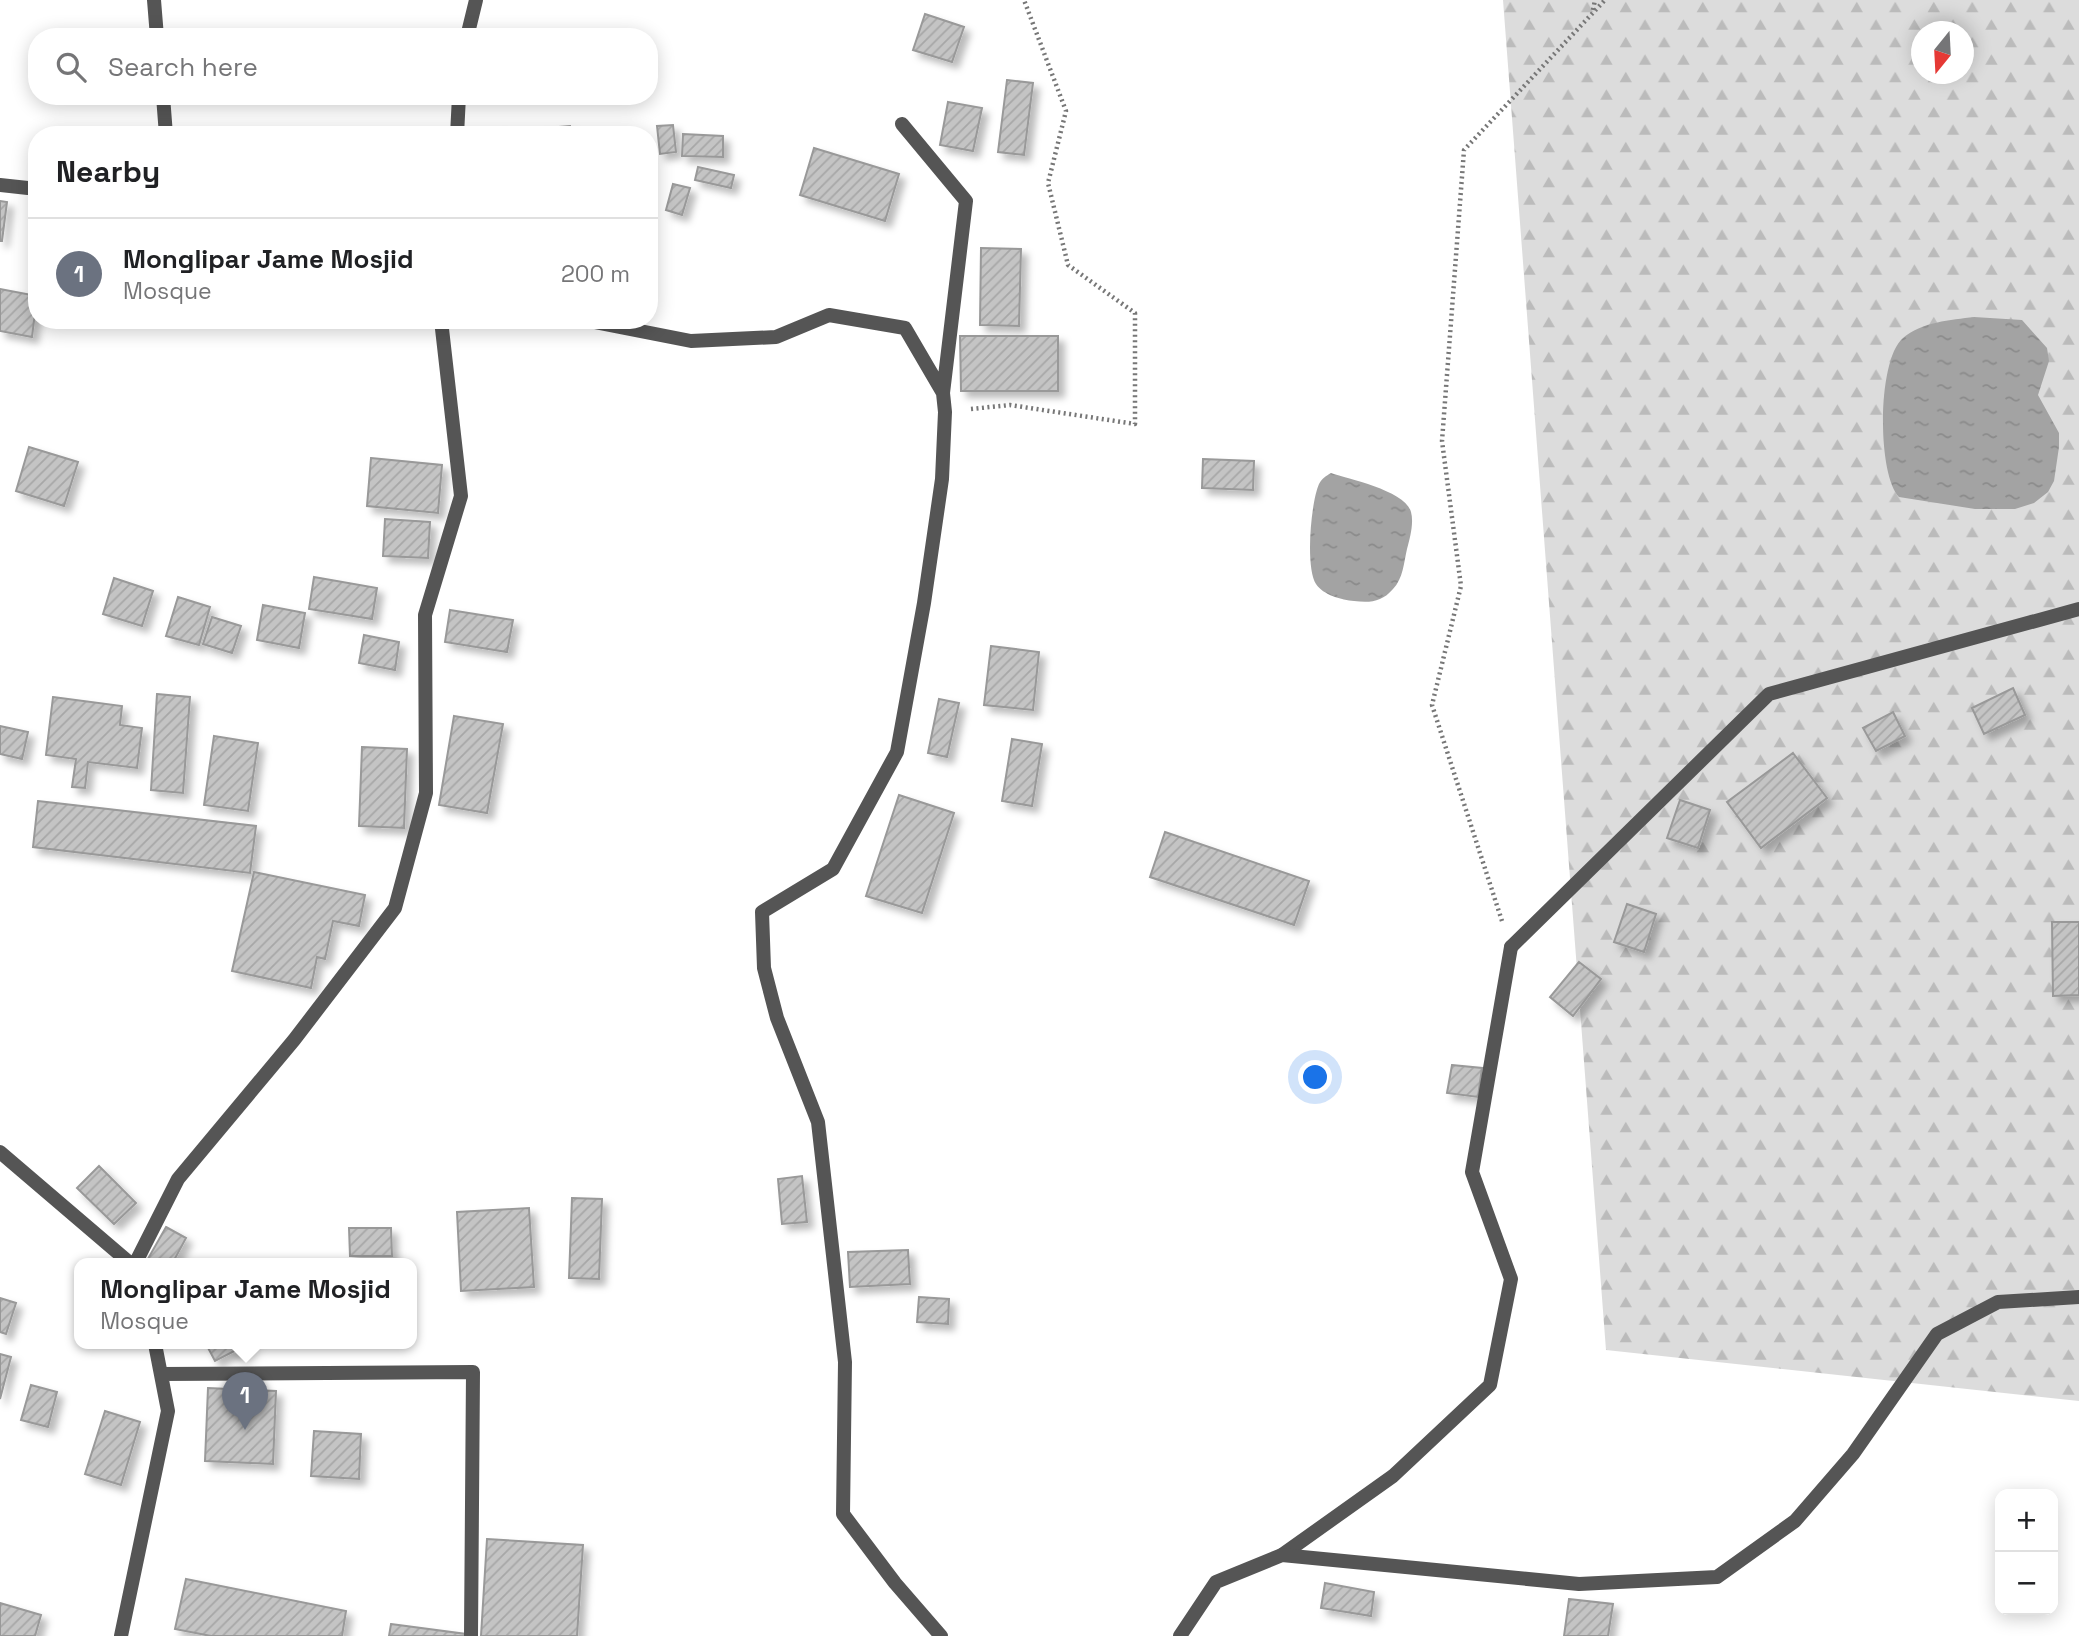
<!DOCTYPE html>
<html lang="en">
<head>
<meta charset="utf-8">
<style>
  body { margin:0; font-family:"Space Grotesk",sans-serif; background:#f2f2f2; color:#202124 }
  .controls { position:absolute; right:21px; bottom:21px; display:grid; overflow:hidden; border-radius:14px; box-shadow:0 4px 18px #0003 }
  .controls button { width:63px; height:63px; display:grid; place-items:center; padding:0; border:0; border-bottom:2px solid #e0e0e0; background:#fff; color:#202124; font:35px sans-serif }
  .compass { position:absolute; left:1911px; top:21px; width:63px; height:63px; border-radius:50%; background:#fff; box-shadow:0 4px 18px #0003; rotate:198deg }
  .you { position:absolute; left:1316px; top:1078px; width:24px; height:24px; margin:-18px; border:5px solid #fff; border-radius:50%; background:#1a73e8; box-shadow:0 0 0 10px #1a73e833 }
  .badge { display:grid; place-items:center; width:46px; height:46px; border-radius:50%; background:#db2777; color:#fff; font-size:23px; font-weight:700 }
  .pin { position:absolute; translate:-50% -58px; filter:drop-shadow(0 2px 4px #0008) }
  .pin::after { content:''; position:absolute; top:37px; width:24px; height:21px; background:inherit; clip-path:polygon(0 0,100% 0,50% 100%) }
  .popup { position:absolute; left:74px; top:1258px; width:343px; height:91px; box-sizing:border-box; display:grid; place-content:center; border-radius:14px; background:#fff; filter:drop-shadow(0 2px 5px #0005); font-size:23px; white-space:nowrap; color:#757577 }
  .popup b { font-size:26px; color:#202124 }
  .popup::after { content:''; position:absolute; left:50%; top:100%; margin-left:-14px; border:14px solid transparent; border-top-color:#fff }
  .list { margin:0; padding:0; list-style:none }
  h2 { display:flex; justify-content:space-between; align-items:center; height:91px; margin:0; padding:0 28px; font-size:30px }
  h2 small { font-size:23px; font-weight:400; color:#757577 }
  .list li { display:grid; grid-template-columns:46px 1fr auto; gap:21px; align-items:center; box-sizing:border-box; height:112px; padding:0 28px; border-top:2px solid #e0e0e0 }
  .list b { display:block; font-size:26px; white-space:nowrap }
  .list p { margin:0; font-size:23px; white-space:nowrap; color:#757577 }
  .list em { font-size:23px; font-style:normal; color:#757577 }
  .icon { flex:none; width:38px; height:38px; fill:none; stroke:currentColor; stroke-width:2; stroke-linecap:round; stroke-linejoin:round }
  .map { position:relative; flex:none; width:2079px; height:1636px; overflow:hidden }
  .search { position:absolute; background:#fff; box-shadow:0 4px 18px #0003; left:28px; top:28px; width:630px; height:77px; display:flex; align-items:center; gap:18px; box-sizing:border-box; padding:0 24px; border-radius:28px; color:#757577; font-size:26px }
  .panel { position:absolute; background:#fff; box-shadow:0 4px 18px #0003; left:28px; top:126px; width:630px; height:203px; border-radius:28px }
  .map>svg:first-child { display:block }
  .forest { fill:url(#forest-firs); fill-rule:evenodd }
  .water { fill:url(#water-ripples) }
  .building { fill:url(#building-hatch); stroke:#999; stroke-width:2; filter:url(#shadow) }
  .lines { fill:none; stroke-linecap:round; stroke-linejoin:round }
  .path { stroke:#777; stroke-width:4.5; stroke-dasharray:2 3.5; stroke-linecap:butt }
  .lane { stroke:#555; stroke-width:14 }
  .street { stroke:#555; stroke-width:14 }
</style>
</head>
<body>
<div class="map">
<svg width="2079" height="1636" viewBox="0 0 2079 1636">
  <defs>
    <pattern id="forest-firs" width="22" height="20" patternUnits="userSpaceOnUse" patternTransform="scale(1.75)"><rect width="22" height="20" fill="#dcdcdc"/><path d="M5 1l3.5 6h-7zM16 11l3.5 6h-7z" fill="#bbb"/></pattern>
    <pattern id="water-ripples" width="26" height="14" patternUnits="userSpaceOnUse" patternTransform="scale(1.75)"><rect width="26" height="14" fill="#a3a3a3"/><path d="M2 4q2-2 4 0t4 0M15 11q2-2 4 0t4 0" fill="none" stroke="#8b8b8b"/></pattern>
    <pattern id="building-hatch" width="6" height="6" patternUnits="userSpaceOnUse" patternTransform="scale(1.75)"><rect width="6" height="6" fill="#c4c4c4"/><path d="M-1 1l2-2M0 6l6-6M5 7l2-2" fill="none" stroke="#a7a7a7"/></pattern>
    <filter id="shadow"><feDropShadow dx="6" dy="6" stdDeviation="3.5" flood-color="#0004"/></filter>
  </defs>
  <rect width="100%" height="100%" fill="#fff"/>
  <!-- forest -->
  <path class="forest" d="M1503,0H2079V1401L1606,1350ZM1922,32H1964V74H1922Z"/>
  <!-- water -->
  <path class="water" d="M1974,317L2022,320L2047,348L2049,361L2038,395L2059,433V447L2054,481L2048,492L2034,503L2015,509H1975L1899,497C1877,474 1877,360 1903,338C1921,322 1951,320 1974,317Z
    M1331,473C1349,479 1406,491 1411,512C1414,523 1410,538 1407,549C1404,562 1403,579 1393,589C1382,602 1370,603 1354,601C1342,600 1323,595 1316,584C1305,567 1311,502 1319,484C1322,478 1326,476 1331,473Z"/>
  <!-- building -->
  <path class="building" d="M925,14L964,27L952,62L913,50Z
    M1007,80L1033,83L1024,155L998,152Z
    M948,102L982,108L973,151L940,145Z
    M673,125L676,152L660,154L657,126Z
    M570,126L571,135H512L511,131Z
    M502,128L503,135H466V133Z
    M610,131V135H579V132Z
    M683,134L723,136V157L682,156Z
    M814,148L899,174L885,221L800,195Z
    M698,167L734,175L731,188L695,180Z
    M673,184L690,188L682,215L666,210Z
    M0,201L7,202L2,241H0Z
    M981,248L1021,249L1019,326L980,325Z
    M0,289L37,296L32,337L0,331Z
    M960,336H1058V391H961Z
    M29,447L78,462L64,506L16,491Z
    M371,458L442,465L438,513L367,506Z
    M1203,459L1254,461L1253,490L1202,488Z
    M385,519L430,522L428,558L383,556Z
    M314,577L377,588L372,619L309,609Z
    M114,578L153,591L142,626L103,614Z
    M178,597L210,607L199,645L166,636Z
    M263,605L305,613L299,648L257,640Z
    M450,610L513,620L507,652L445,642Z
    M212,617L241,626L232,653L203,644Z
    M364,635L399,642L395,670L359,663Z
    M991,646L1039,652L1033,710L984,705Z
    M2013,688L2025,715L1984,734L1972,708Z
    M157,694L190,697L183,793L151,790Z
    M53,697L122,706L120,725L142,728L137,768L88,762L85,788L72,787L76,759L46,755Z
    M939,699L959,703L947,757L928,753Z
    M1893,712L1905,736L1876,751L1863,728Z
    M454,716L503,724L487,813L439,805Z
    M0,726L28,732L22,759L0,754Z
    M214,736L258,743L248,811L204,805Z
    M1012,739L1042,744L1032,806L1002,801Z
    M362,747L407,749L404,828L359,826Z
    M1793,753L1827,798L1761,848L1727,802Z
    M899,795L954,813L922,913L866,896Z
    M1680,800L1710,810L1698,848L1667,838Z
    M38,801L256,826L250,873L33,847Z
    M1165,832L1309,881L1294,925L1150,877Z
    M254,872L365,895L359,926L333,921L325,959L317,957L311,988L232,971Z
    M1627,904L1656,914L1644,952L1614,942Z
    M2052,922H2079V995L2053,996Z
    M1579,962L1601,979L1573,1016L1550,997Z
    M1452,1065L1482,1068L1478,1097L1447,1093Z
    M99,1166L136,1203L114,1224L77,1188Z
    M802,1176L807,1222L782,1224L778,1179Z
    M572,1198L602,1199L599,1279L569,1278Z
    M529,1208L534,1287L461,1291L457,1212Z
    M166,1227L186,1238L172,1264H145Z
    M349,1228H391L392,1256H350Z
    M908,1250L910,1284L850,1287L848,1252Z
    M919,1297L949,1299L948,1324L917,1322Z
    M0,1298L16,1303L6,1334L0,1332Z
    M206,1344H248L215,1361Z
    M0,1354L11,1357L0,1399Z
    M31,1385L57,1392L48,1427L21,1420Z
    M208,1388L276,1391L273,1464L205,1461Z
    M105,1411L140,1422L121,1485L85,1474Z
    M314,1431L361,1434L359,1479L311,1476Z
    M487,1539L583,1545L577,1636H481Z
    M186,1579L346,1611L342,1636H211L175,1629Z
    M1325,1583L1374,1592L1371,1616L1321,1608Z
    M1569,1599L1613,1604L1608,1636H1564Z
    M0,1603L41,1615L35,1636H0Z
    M391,1624L466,1634V1636H389Z"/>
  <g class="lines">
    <!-- path -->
    <path class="path" d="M1593,10L1595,0
      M971,409L1010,405L1135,424V313L1068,265L1048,183L1066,111L1024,0
      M1502,921L1432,705L1461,586L1442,441L1464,150L1605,0"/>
    <!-- lane -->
    <path class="lane" d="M1282,1555L1393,1476L1490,1385L1511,1279L1472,1172L1511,947"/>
    <!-- street -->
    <path class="street" d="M154,0L157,37
      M467,37L476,0
      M163,96L166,135
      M902,124L966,201L943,393
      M457,135L459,96
      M0,185L37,189
      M584,320L691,341L776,337L829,315L905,328L943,393L945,412L942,479L924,603L897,752L833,869L762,912L764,968L777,1018L818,1122L845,1362L843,1514L895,1583L941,1636
      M1511,947L1769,694L2079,609
      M0,1152L131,1264
      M135,1264L178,1179L294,1040L395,908L426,793L425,615L461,496L441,320
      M161,1374L473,1372L471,1636
      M121,1636L168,1411L155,1344
      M1180,1636L1216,1582L1282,1555L1579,1584L1717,1577L1795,1521L1853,1454L1937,1334L1998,1302L2079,1297"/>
  </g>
</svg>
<div class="controls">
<button>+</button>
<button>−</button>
</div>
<svg class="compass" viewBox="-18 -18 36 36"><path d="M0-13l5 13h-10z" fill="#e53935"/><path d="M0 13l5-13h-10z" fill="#757577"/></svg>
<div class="you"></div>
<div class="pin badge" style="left:245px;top:1430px;background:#6b7280">1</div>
<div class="popup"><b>Monglipar Jame Mosjid</b>Mosque</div>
<div class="search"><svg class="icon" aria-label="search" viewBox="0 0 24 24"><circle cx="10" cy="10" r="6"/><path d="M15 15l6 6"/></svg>Search here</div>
<section class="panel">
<h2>Nearby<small></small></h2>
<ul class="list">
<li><span class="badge" style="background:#6b7280">1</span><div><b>Monglipar Jame Mosjid</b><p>Mosque</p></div><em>200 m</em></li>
</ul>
</section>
</div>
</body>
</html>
